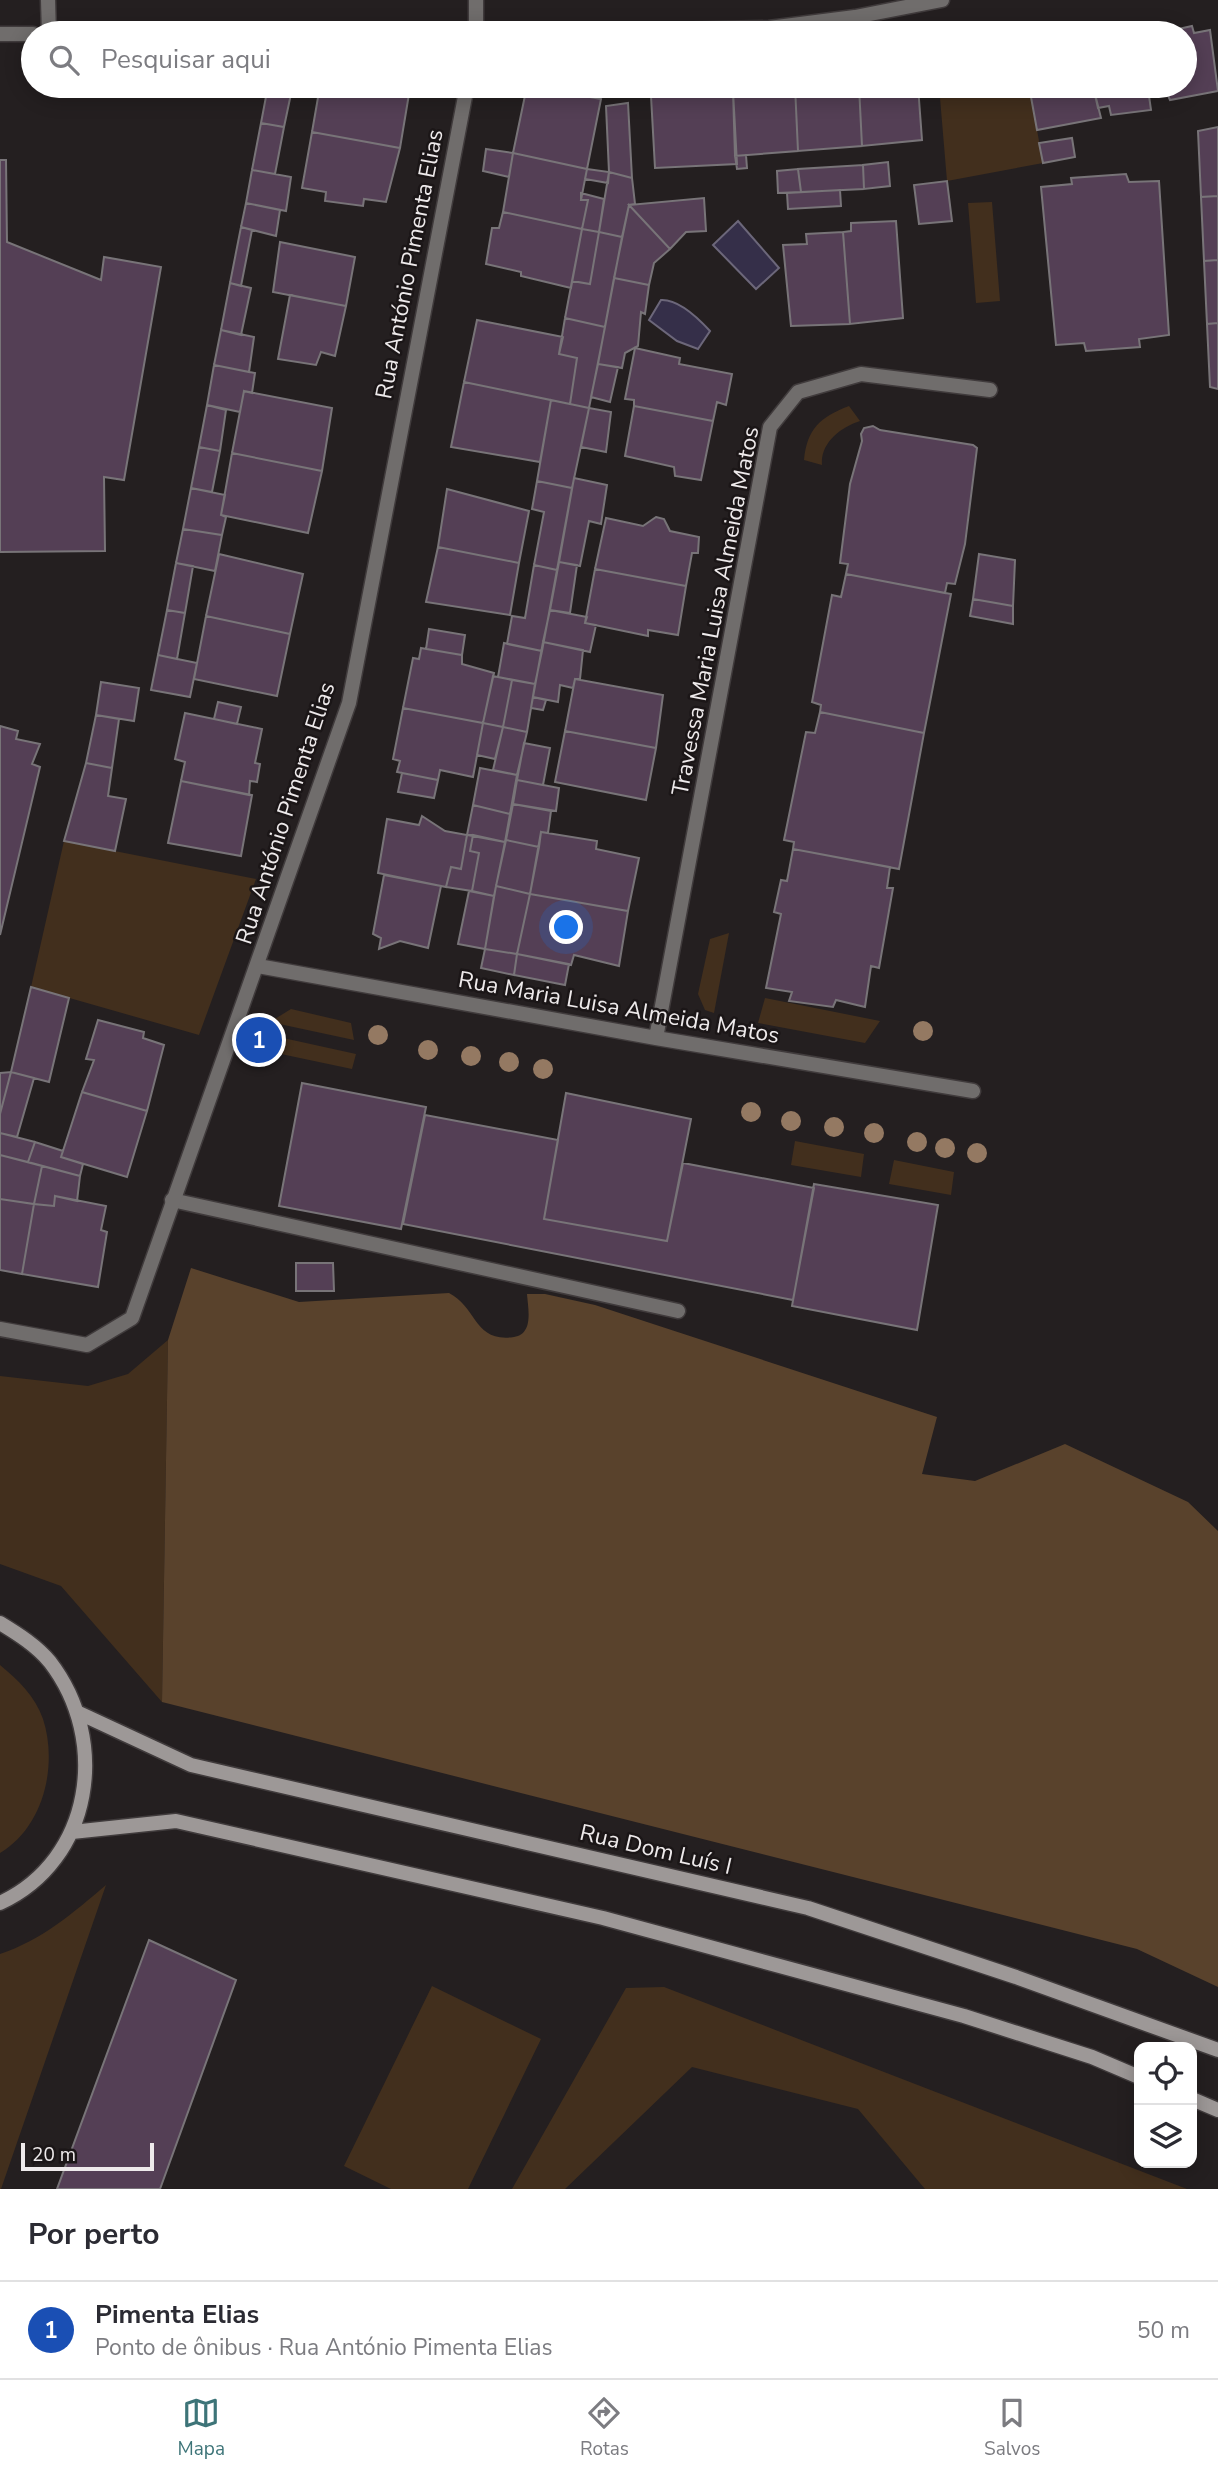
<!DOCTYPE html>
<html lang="pt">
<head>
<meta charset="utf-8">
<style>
  body { margin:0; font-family:"Nunito Sans",sans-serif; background:#f7f7f7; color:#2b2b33 }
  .controls { position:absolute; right:21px; bottom:21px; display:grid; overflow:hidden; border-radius:14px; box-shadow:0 4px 18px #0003 }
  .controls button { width:63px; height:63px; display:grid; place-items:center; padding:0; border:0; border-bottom:2px solid #e1e1e2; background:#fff; color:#2b2b33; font:35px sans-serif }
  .scale { position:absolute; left:21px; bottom:18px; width:133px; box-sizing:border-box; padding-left:7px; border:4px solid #eeeaeb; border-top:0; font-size:19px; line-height:24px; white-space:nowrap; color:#eeeaeb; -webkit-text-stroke:5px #1b1617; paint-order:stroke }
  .you { position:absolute; left:567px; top:928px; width:24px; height:24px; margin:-18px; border:5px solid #fff; border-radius:50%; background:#1a73e8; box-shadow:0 0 0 10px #1a73e833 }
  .badge { display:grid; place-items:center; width:46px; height:46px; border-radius:50%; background:#3d7478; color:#fff; font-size:23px; font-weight:700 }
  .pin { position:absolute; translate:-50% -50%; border:4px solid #fff; box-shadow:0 2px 7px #0006 }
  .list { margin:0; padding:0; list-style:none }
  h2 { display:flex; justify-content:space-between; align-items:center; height:91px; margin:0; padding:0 28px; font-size:30px }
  h2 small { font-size:23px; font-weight:400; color:#7c7c81 }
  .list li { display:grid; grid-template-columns:46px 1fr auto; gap:21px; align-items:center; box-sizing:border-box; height:98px; padding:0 28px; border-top:2px solid #e1e1e2 }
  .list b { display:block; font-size:26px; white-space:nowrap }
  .list p { margin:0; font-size:23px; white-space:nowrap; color:#7c7c81 }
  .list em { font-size:23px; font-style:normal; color:#7c7c81 }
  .icon { flex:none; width:38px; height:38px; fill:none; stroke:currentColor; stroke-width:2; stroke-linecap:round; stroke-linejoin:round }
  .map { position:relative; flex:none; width:1218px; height:2189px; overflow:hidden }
  .search { position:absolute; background:#fff; box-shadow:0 4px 18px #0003; left:21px; right:21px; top:21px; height:77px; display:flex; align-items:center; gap:18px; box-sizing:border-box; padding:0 24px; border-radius:38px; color:#7c7c81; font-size:26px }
  .sheet { height:189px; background:#fff }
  nav { display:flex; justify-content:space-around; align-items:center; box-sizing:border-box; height:98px; border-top:2px solid #e1e1e2; background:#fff; font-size:19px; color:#7c7c81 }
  nav a { display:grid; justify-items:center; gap:4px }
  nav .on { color:#3d7478 }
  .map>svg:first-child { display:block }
  .green { fill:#422f1d }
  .forest { fill:#59422c }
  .water { fill:#352f49; stroke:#6c677a; stroke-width:2 }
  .building { fill:#543f55; stroke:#787478; stroke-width:2 }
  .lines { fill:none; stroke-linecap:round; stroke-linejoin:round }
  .lane-casing { stroke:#403b3c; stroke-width:17 }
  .street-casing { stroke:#403b3c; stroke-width:17 }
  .secondary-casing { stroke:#403b3c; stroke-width:17 }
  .lane { stroke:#706d6c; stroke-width:14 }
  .street { stroke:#706d6c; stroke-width:14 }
  .secondary { stroke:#9d9897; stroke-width:14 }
  .tree { fill:#947962 }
  .labels { text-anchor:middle; stroke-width:5; stroke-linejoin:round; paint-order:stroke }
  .street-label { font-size:23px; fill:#eeeaeb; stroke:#1b1617 }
</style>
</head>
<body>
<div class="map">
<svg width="1218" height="2189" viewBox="0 0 1218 2189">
  <rect width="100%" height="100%" fill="#241f20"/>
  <!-- green -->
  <path class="green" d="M1017,23L1019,33H972Z
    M939,86H1029L1043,163L947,181Z
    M992,202L1000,301L976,303L968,203Z
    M849,406L860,421C841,427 820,443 822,465L804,460C807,429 820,417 849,406Z
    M64,841L256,879L199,1035L31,987Z
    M729,933L714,1013L705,1010L698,994L710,939Z
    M765,998L880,1021L865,1043L758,1023Z
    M291,1009L351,1023L354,1040L270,1022Z
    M265,1034L356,1054L352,1069L262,1050Z
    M795,1141L864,1154L861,1177L791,1165Z
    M894,1160L954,1172L951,1195L889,1184Z
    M168,1340L162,1702L61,1586L0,1564V1376L88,1386L128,1374Z
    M0,1665C18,1680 35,1696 43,1719C58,1765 44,1827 0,1853Z
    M106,1885L1,2189H0V1954C42,1940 73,1913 106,1885Z
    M432,1986L541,2039L468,2189H391L344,2166Z
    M664,1987L1187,2189H925L858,2109L692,2067L565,2189H512L626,1988Z"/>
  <!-- forest -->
  <path class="forest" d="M191,1268L299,1302L449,1293C477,1307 474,1343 514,1337C534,1334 528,1308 527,1294H545L595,1305L937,1417L922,1474L975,1481L1065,1444L1188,1502L1218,1531V1987L1137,1949L162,1702L168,1340Z"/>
  <!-- water -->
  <path class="water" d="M738,221L779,268L756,289L713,245Z
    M661,300C679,299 699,319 710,331L698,349L677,341L649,320Z"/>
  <!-- building -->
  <path class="building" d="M1192,26L1194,33L1210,30L1218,91L1170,100L1167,93L1158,95L1156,86H1185V33L1165,32Z
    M268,86L292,89L284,127L261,123Z
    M320,86H380V89L409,94L400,148L312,132Z
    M527,86L601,99L587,169L513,153Z
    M795,86H859L862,146L798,151Z
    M795,86L798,151L735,156L733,91Z
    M859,86H918L922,140L862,146Z
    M1029,86H1093L1101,118L1037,130Z
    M1093,86H1156L1158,95L1149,96L1151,110L1111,115L1109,106L1098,108Z
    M733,91L737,164L655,168L651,96Z
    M628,103L632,178L609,172L606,106Z
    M261,123L284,127L275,174L252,170Z
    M1218,127V196L1201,197L1198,131Z
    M312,132L400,148L386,202L364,199L363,206L325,201L326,192L302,188Z
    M1072,138L1075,157L1043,163L1039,143Z
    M486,149L513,153L509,177L483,171Z
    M513,153L587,169L581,200H588L582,229L503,212Z
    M746,155L747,168L737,169L735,156Z
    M0,160H6L7,242L101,280L104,257L161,267L124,480L104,477L105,551L0,552Z
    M888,162L890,186L864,189L863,165Z
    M863,165L864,189L801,192L798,169Z
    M587,169L609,172L608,183L585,179Z
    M798,169L801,192L778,193L777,171Z
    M252,170L291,177L286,211L246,203Z
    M609,172L632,178L635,204L629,205L622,237L599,232Z
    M1126,174L1129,182L1159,181L1169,335L1139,339L1140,347L1086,351L1084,343L1056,345L1041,187L1072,184L1071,178Z
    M947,181L952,221L919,224L914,185Z
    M840,190L841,206L788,209L787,193Z
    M581,193L604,199L599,232L582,229L588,200H581Z
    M1218,196V260L1204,261L1201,197Z
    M704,198L706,231L686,232L670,249L629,205Z
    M246,203L280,210L276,236L241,227Z
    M629,205L670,249L654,263L649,285L614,278Z
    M503,212L582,229L571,288L521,276V272L486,264L492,228H499Z
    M896,221L903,318L850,324L843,232L851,231V223Z
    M241,227L252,230L241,286L230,283Z
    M582,229L599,232L590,284L572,281Z
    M599,232L622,237L605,327L565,318L572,281L590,284Z
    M843,232L850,324L791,326L783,245L807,244L806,234Z
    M280,242L355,257L346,306L273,292Z
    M1218,260V323L1207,324L1204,261Z
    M614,278L649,285L645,314L641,312L638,346L625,353L622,368L598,364Z
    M230,283L251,288L241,335L221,330Z
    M290,295L346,306L335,356L321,352L316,365L278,359Z
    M565,318L605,327L589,408L570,404L577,358L559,354Z
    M477,320L563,337L559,354L577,358L570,404L464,382Z
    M1218,323V389L1210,387L1207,324Z
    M221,330L254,337L249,372L214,365Z
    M635,348L680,358L679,364L732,374L726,405L717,402L713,421L634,406V400L625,399Z
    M598,364L618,367L610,402L591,397Z
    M214,365L255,373L252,393L244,391L240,412L207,405Z
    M464,382L551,400L540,462L451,447Z
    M244,391L332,408L322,471L232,453Z
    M551,400L589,408L572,488L537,481Z
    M207,405L226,410L220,451L199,447Z
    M634,406L713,421L701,480L675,476L674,467L625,456Z
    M589,408L611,412L606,452L581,447Z
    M873,426L880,430L973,445L977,448L965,544L955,584L947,583L945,593L846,574L848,564L840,563L850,484L862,441L861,434L864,428Z
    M199,447L220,451L212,492L191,488Z
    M232,453L322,471L308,533L221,515Z
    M574,478L607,485L601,524L589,521L580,566L559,562Z
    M537,481L572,488L557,570L534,565L544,512L532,509Z
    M191,488L225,495L221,515L226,517L222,535L183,529Z
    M447,489L529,511L519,563L438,547Z
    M656,517L664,519L670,531L699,537L698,553H692L686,586L595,569L606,518L643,526Z
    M183,529L222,535L215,571L176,563Z
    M438,547L519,563L510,615L426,602Z
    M219,554L303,574L290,634L206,616Z
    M979,554L1015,560L1013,606L973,599Z
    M559,562L577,565L570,613L550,610Z
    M176,563L193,566L185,613L167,610Z
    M534,565L557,570L542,651L507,644L512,616L525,618Z
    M595,569L686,586L678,635L648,630V636L585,623Z
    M846,574L951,594L924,733L820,712L821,705L812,702L832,595L841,597Z
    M973,599L1013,606V624L970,616Z
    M167,610L185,613L177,659L158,655Z
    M550,610L587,617L585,623L596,625L590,652L543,642Z
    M206,616L290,634L277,696L194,679Z
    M429,629L465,635L462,655L426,649Z
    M543,642L583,650L580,679H575L573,688L560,685L558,702L533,697Z
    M504,643L542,651L535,684L498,677Z
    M421,648L462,655V664L494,673L483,723L403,708L413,658L419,659Z
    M158,655L197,663L190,697L151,690Z
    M493,676L512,680L503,727L483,723Z
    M575,679L663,695L656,748L565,731Z
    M512,680L535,684L527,732L503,727Z
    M101,682L139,688L134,721L96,715Z
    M533,697L546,700L543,710L531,708Z
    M218,702L241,707L237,724L214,719Z
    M403,708L483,723L473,777L440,770L438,780L397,772L400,761L393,759Z
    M820,712L924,733L899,869L793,849L794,842L784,840L806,732L815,733Z
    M185,713L262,729L255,763L260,764L257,782L250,781L249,795L181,781L185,762L175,759Z
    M96,715L119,719L112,768L86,763Z
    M483,723L503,727L495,759L477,755Z
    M0,726L18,731L16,739L40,744L32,764L40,767L0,935Z
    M503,727L527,732L517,775L493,770Z
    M565,731L656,748L646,800L555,782Z
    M524,743L550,748L543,785L517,780Z
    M86,763L112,768L108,796L126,799L115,851L64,841Z
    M480,768L517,775L510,814L473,805Z
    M402,773L438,780L434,798L398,792Z
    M517,780L559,788L556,811L513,804Z
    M181,781L252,795L241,856L168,843Z
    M513,804L551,811L548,833L541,832L539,847L506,840Z
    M473,805L510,814L505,842L467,835Z
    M422,816L445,831L467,835L461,869L451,867L446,887L378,873L387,819L419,825Z
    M541,832L597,841L596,849L639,858L628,911L530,894Z
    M467,835H473L470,851L479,853L472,891L446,887L451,867L461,869Z
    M473,835L505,842L494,896L472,891L479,853L470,851Z
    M506,840L539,847L530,894L496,886Z
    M793,849L890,867L887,888H893L879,968L871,966L865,1007L836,1000L833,1007L789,1001L792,992L766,988L781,914L774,912L781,880L787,881Z
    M384,875L441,886L428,948L400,941L379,949L381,938L373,934Z
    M496,886L530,894L517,954L485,949Z
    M469,891L494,896L485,949L458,944Z
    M530,894L628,911L619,966L574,955L571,965L517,954Z
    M485,949L517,954L514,975L481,968Z
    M517,954L569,964L565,985L514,975Z
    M31,987L69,998L49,1082L11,1072Z
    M98,1020L144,1032L143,1038L164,1045L147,1111L82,1092L94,1060L86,1059Z
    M11,1072L34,1078L17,1137L0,1133V1114Z
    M11,1072L0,1114V1073Z
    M302,1083L426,1107L401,1229L279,1206Z
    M82,1092L147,1111L127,1177L61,1157Z
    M566,1093L691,1119L667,1241L544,1219Z
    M425,1115L558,1140L544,1219L667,1241L683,1163L814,1188L793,1300L403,1224Z
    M0,1133L35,1142L28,1162L0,1155Z
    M35,1142L63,1151L61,1157L83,1164L80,1176L28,1162Z
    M0,1155L42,1166L34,1204L0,1199Z
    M42,1166L80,1176L77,1201L55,1196L54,1206L34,1204Z
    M814,1184L938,1205L917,1330L792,1306Z
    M55,1196L106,1206L101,1230L107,1232L98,1287L22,1274L34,1204L54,1206Z
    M0,1199L34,1204L22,1274L0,1270Z
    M296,1263H333L334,1291H296Z
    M149,1940L236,1980L160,2189H57Z"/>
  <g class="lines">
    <defs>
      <path id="lane" d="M172,1200L678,1311"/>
      <path id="street" d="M48,0L49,33
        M369,33H409
        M476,33V0
        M522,33L769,28L855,17L942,0
        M0,34H33
        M258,966L656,1038L973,1091
        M656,1038L770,427L798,392L861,374L990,390
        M0,1329L87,1345L132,1318L349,703L467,86"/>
      <path id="secondary" d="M0,1623C18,1634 37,1646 50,1662C110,1740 93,1860 0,1903
        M79,1713L191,1765L808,1908L1016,1977L1218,2050
        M72,1832L176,1821L603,1918L964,2016L1092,2057L1139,2077
        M1192,2099L1218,2110"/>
    </defs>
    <!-- lane casing -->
    <use href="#lane" class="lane-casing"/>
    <!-- street casing -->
    <use href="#street" class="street-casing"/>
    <!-- secondary casing -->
    <use href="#secondary" class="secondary-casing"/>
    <!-- lane -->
    <use href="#lane" class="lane"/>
    <!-- street -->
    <use href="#street" class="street"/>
    <!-- secondary -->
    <use href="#secondary" class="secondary"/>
  </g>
  <!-- trees -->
  <g class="tree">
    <circle cx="923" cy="1031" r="10"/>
    <circle cx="378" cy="1035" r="10"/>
    <circle cx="428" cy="1050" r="10"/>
    <circle cx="471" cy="1056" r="10"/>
    <circle cx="509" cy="1062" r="10"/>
    <circle cx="543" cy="1069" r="10"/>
    <circle cx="751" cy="1112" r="10"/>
    <circle cx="791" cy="1121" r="10"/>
    <circle cx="834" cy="1127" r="10"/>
    <circle cx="874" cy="1133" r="10"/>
    <circle cx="917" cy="1142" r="10"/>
    <circle cx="945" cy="1148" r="10"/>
    <circle cx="977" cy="1153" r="10"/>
  </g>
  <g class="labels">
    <!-- street labels -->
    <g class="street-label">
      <text transform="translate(409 264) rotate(-79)" y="8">Rua António Pimenta Elias</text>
      <text transform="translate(715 611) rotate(-79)" y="8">Travessa Maria Luisa Almeida Matos</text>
      <text transform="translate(285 813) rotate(-72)" y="8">Rua António Pimenta Elias</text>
      <text transform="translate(619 1007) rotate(10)" y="8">Rua Maria Luisa Almeida Matos</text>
      <text transform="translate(656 1849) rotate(13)" y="8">Rua Dom Luís I</text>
    </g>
  </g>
</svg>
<div class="controls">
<button><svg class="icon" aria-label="locate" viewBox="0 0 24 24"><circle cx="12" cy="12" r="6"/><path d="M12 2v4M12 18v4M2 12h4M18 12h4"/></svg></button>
<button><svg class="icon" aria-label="layers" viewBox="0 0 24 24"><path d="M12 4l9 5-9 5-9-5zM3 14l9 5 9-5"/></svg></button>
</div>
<div class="scale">20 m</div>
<div class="you"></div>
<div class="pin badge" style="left:259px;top:1040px;background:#1a4fb4">1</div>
<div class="search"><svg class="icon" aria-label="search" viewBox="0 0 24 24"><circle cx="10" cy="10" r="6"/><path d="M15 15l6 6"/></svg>Pesquisar aqui</div>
</div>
<section class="sheet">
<h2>Por perto<small></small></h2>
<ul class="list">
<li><span class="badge" style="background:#1a4fb4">1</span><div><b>Pimenta Elias</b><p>Ponto de ônibus · Rua António Pimenta Elias</p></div><em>50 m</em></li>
</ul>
</section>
<nav>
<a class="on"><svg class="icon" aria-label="map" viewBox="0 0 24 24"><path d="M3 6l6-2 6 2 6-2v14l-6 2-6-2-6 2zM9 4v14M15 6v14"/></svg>Mapa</a>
<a><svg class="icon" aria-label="directions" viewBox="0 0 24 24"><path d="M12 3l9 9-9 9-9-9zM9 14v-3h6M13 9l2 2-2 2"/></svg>Rotas</a>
<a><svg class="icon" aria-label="saved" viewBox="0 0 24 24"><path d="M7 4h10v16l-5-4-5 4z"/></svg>Salvos</a>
</nav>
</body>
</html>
